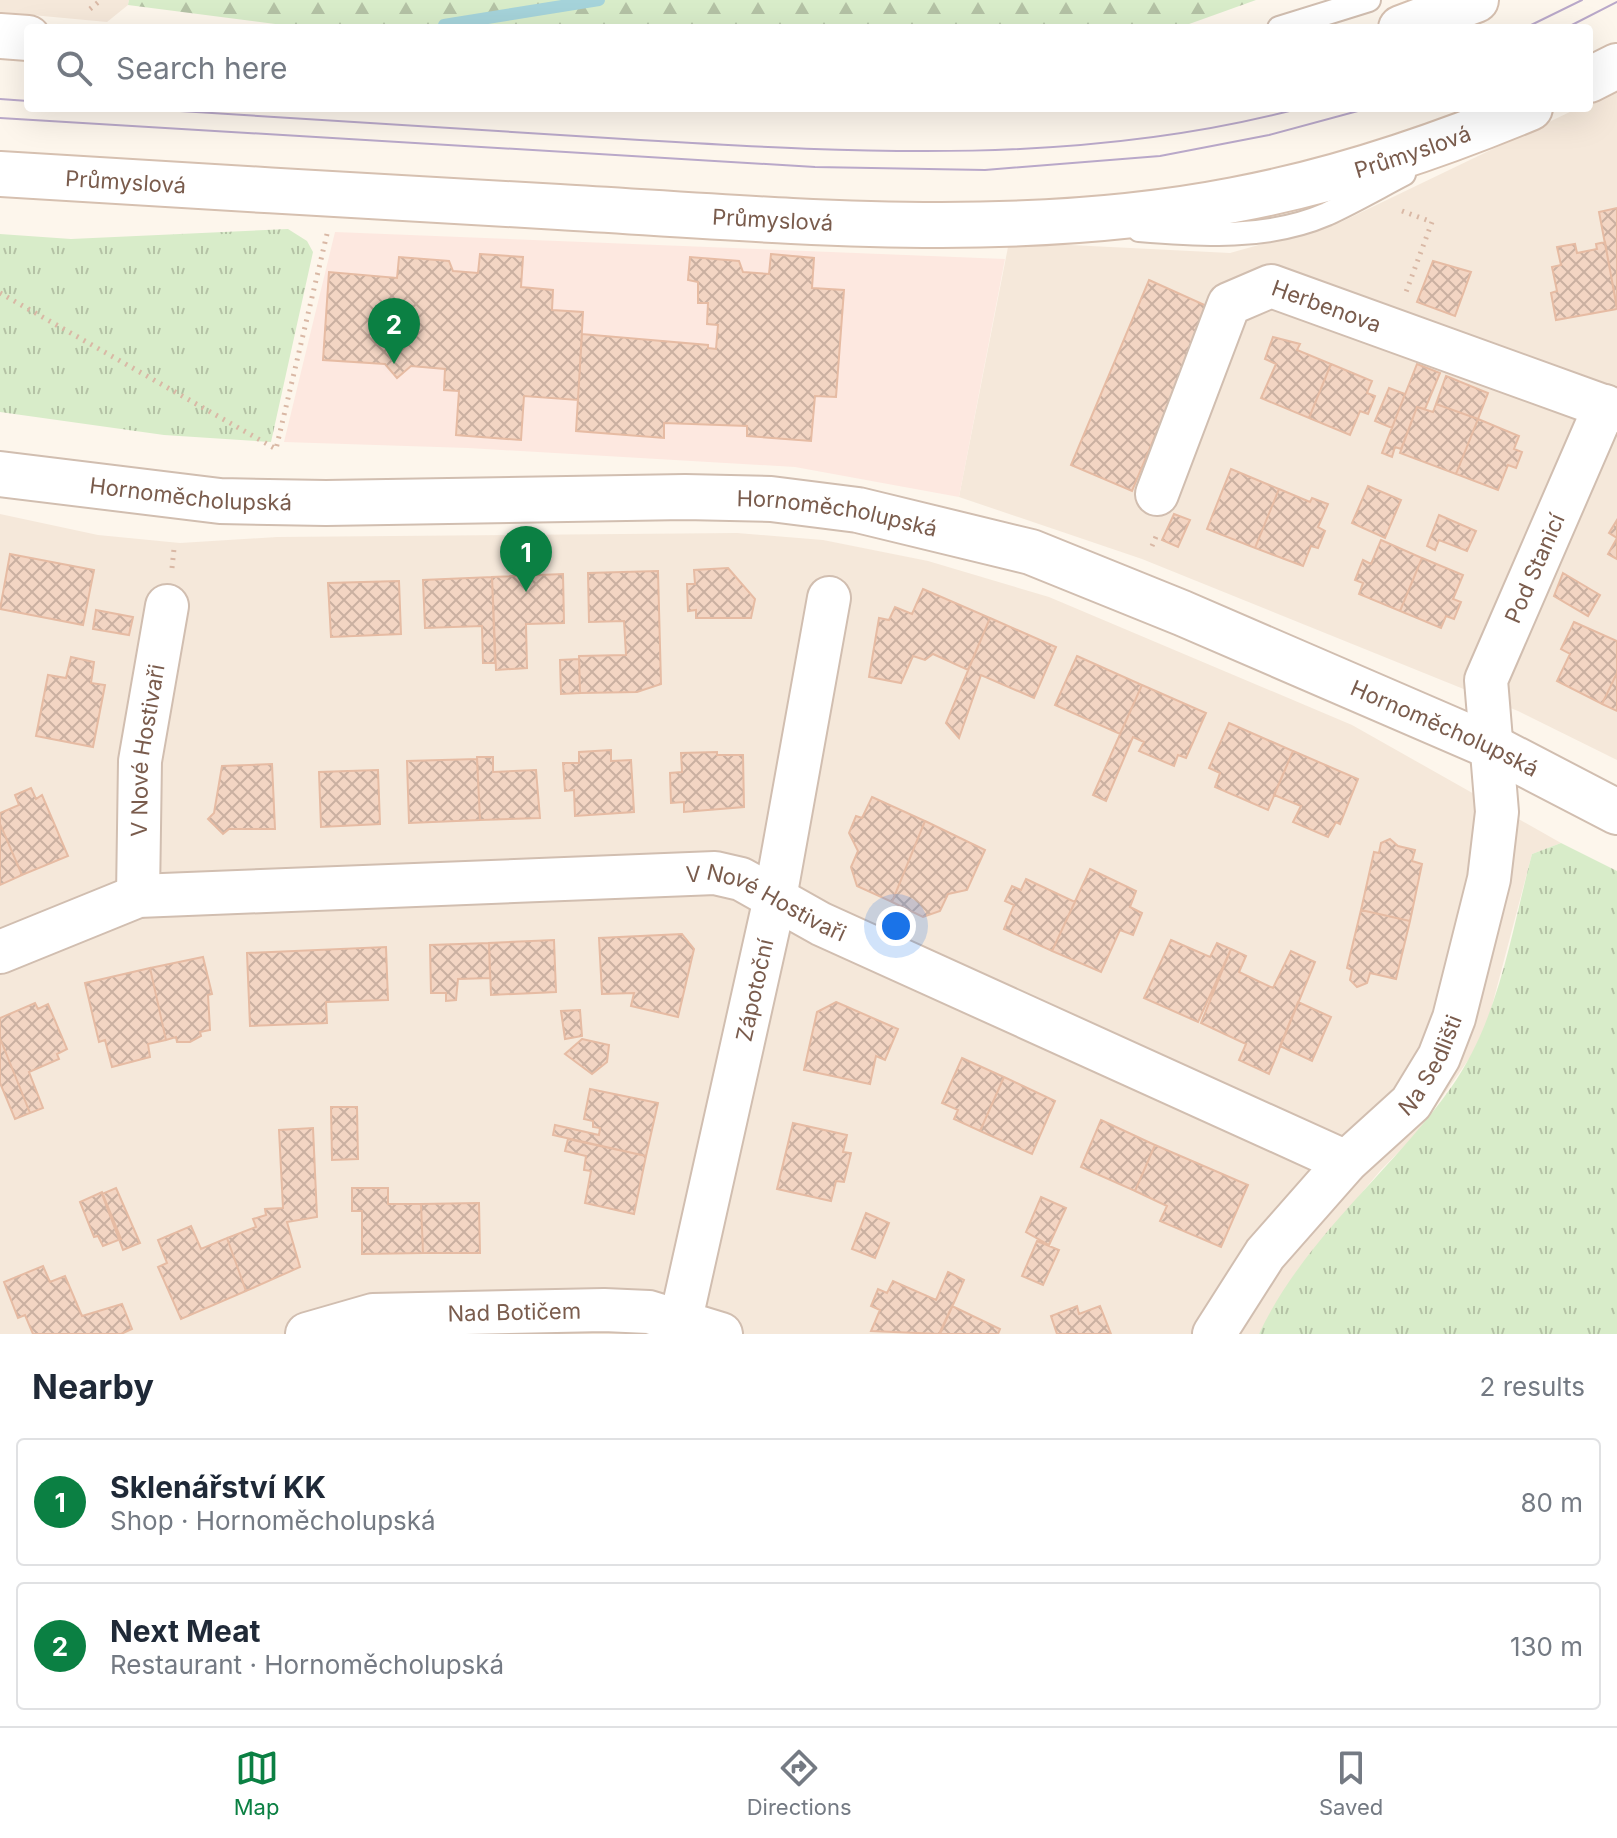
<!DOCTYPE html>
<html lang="en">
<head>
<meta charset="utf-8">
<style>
  body { margin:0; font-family:Inter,sans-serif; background:#f2f2f3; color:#1f2937 }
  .you { position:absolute; left:896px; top:926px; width:28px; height:28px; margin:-20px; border:6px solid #fff; border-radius:50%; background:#1a73e8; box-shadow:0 0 0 12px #1a73e833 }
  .badge { display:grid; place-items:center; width:52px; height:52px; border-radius:50%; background:#0b8043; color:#fff; font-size:26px; font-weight:700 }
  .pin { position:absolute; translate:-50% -66px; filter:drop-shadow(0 2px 4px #0008) }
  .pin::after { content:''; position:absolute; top:42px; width:28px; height:24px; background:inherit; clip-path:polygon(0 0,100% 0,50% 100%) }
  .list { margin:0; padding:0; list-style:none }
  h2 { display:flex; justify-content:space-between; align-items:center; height:104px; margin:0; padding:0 32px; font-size:34px }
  h2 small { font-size:26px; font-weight:400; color:#747a83 }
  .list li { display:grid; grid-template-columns:52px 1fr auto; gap:24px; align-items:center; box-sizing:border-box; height:128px; margin:0 16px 16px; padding:0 16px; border:2px solid #e0e1e3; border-radius:8px }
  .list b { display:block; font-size:30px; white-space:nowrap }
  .list p { margin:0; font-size:26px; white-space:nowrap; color:#747a83 }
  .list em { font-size:26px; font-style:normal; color:#747a83 }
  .icon { flex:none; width:44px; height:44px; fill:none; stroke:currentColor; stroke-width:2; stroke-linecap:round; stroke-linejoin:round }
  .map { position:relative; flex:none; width:1617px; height:1334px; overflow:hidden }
  .search { position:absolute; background:#fff; box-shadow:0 8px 32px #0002; left:24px; right:24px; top:24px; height:88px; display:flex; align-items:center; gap:20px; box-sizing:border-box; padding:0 28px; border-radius:8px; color:#747a83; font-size:30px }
  .sheet { height:392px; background:#fff }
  nav { display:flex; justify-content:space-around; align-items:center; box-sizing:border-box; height:112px; border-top:2px solid #e0e1e3; background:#fff; font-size:22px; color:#747a83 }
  nav a { display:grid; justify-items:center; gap:4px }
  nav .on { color:#0b8043 }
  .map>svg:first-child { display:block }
  .residential { fill:#f5e8da }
  .commercial { fill:#fde8e0 }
  .grass { fill:url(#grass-tufts) }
  .forest { fill:url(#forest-firs) }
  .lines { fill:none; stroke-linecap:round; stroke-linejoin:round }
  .stream { stroke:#a5d3da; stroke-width:12 }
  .building { fill:url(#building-cross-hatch); stroke:#e6bba3; stroke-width:2 }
  .service-casing { stroke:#d1beb0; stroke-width:26 }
  .minor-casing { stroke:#d1beb0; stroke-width:46 }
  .tertiary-casing { stroke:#d1beb0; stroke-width:48 }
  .secondary-casing { stroke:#d6c0b0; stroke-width:48 }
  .path { stroke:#d9b8a5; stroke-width:5; stroke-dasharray:2 6; stroke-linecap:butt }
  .service { stroke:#fff; stroke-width:22 }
  .minor { stroke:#fff; stroke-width:42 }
  .tertiary { stroke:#fff; stroke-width:44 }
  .secondary { stroke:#fff; stroke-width:44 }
  .tram { stroke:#b9a8c9; stroke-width:2 }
  .labels { text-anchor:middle; stroke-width:6; stroke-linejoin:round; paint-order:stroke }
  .street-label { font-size:22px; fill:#7a5c4d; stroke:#fffaf3 }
</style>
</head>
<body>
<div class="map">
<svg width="1617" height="1334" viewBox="0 0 1617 1334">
  <defs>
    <pattern id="grass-tufts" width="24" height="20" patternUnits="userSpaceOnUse" patternTransform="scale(2)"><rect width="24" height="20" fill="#d8ecc9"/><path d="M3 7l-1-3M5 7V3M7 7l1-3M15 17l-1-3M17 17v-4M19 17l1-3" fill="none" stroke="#b4c2a5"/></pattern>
    <pattern id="forest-firs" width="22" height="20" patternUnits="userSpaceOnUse" patternTransform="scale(2)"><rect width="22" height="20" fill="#d8ecc9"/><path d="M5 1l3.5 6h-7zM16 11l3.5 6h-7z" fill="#b4c2a5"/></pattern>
    <pattern id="building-cross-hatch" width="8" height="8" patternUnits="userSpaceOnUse" patternTransform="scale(2)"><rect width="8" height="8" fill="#f3d5c3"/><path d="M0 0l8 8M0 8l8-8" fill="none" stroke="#cab0a1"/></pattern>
  </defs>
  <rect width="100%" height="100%" fill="#fdf6ec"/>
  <!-- residential -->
  <path class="residential" d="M0,0H129L128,5L107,22L0,12Z
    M1617,89V760L1518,711L1142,559L959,497L1009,242L1230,253L1341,222L1578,108H1589V103Z
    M0,514L98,535L180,543L277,537L737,533L823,540L928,561L1049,597L1352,725L1561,843L1532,854L1488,1021L1471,1056L1417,1133L1380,1171L1299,1268L1259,1334H0Z"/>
  <!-- commercial -->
  <path class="commercial" d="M335,232L1005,259L959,497L795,467L468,448L284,442Z"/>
  <!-- grass -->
  <path class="grass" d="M288,229L307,241L313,252L271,442L164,435L0,412V234L71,239Z
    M1561,843L1617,871V1334H1259C1304,1238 1390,1173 1450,1089C1499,1021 1511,933 1532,854Z"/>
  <!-- forest -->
  <path class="forest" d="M129,0H1256L1178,28H306L128,5Z"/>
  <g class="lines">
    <!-- stream -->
    <path class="stream" d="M444,25L599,0"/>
  </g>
  <!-- building -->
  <path class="building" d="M1617,208V307L1599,212Z
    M1605,242L1617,309L1556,320L1551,293L1557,291L1552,267L1561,265L1557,247L1575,244L1577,253L1597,249L1596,244Z
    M480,254L523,257L521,287L553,290L552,310L583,312L578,400L524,396L521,440L456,435L459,391L444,390L445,369L411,366L397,378L385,364L323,360L329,272L397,278L399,257L449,261L453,271L478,273Z
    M771,254L814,258L812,288L844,290L836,397L815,396L811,441L747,436V426L664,423V438L576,431L582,334L708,345V348L716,349L718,325L707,324L708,303H698V282L688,280L690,257L739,261L743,272L769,274Z
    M1433,261L1471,272L1455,316L1417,302Z
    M1149,280L1209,307L1132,491L1071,465Z
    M1273,337L1300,344L1297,350L1331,364L1309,418L1261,398L1276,364L1265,359Z
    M1331,364L1372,381L1367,393L1375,396L1368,414L1360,411L1350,435L1309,418Z
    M1417,364L1440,373L1425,409L1417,407L1401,449L1395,447L1392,457L1382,453Z
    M1446,376L1488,393L1478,419L1436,404Z
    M1389,388L1405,394L1392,428L1375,421Z
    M1436,404L1478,419L1456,474L1400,453L1417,407L1433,412Z
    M1478,419L1519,436L1514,449L1522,452L1516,468L1508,465L1498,490L1456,474Z
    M1231,469L1279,489L1255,548L1207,529Z
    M1368,486L1401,500L1385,538L1352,523Z
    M1279,489L1310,502L1312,498L1328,504L1318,527L1325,531L1318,548L1311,546L1303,566L1255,548Z
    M1174,514L1190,520L1178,547L1162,540Z
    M1439,515L1476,531L1467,551L1439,540L1435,550L1427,546Z
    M1617,520V538L1609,533Z
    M1617,538V559L1608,554Z
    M1381,540L1422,558L1400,611L1359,594L1363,583L1355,580L1363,560L1371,564Z
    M10,554L94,570L83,625L0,609Z
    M1422,558L1463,575L1453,599L1461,602L1454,619L1446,616L1441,628L1400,611Z
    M728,568L755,599L751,618H696V610L688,611L687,584H695L694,570Z
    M658,571L661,684L637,692L580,693L579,656L626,655L624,621L589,622L588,573Z
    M1563,573L1600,595L1588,616L1554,596Z
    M563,574L564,623L526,624L527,668L496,670L492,577Z
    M492,577L495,663H483L482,626L425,628L423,580Z
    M399,581L401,634L331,637L328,583Z
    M923,589L990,618L968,670L933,654L925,660L913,656L901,683L869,677L879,618L889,620L895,607L912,614Z
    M96,610L133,617L129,635L93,629Z
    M990,618L1056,647L1034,698L981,675L959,738L946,723Z
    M1574,622L1617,641V673L1602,704L1557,681L1570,654L1561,649Z
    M1077,656L1142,685L1120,734L1055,705Z
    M71,657L94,662L91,683L105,685L93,747L36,736L48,675L66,678Z
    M579,659L580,693L561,694L560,660Z
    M1617,673V711L1602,704Z
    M1142,685L1206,713L1186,758L1178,755L1174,766L1139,751L1144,742L1133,737L1106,801L1093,795Z
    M1229,723L1293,751L1268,810L1215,787L1220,773L1209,768Z
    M611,750V761L631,760L634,812L575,816L574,790L565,791L563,763H579V752Z
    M1293,751L1358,779L1340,824L1336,822L1328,837L1293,822L1301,806L1274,795Z
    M717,752V755H743L744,807L684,812V802L671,803L670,773L682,772L681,753Z
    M477,757H493V772L536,770L540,818L480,820Z
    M477,759L480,820L409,823L407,761Z
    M272,764L275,829H229L223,834L208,819L214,813L222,766Z
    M378,770L380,824L321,827L319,772Z
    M31,788L36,799L42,795L68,856L22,875L0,824V813L19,805L15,795Z
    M872,797L925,821L892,902L857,886L851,867L858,851L849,833L856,816L862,818Z
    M925,821L985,850L967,890L948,894L940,911L923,917L892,902Z
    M0,824L22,875L0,885Z
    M1390,839L1398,846L1415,850L1412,861L1422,864L1410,921L1361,910L1374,852L1379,853L1381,843Z
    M1090,869L1136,891L1130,907L1142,913L1133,935L1120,930L1101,972L1052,951Z
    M1026,879L1075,902L1052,951L1004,929L1014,905L1005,901L1012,886L1021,890Z
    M1361,910L1410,921L1396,979L1370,973L1367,983L1357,987L1350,980L1352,970L1347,968Z
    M682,934L694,949L678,1017L631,1006L634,993L602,994L599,938Z
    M554,940L556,992L491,995L489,943Z
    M1171,940L1210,957L1217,943L1231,949L1198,1022L1144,998Z
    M489,943L490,978L458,979L456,1000L446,1001V993H431L430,945Z
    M386,947L388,1000L326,1002L327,1023L250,1026L247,953Z
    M1231,949L1246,956L1239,972L1273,988L1291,951L1315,962L1269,1074L1239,1060L1246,1044L1201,1023Z
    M203,957L212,994L208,995L210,1030L200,1032L201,1036L190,1042H177L176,1037L166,1040L150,968Z
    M150,968L166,1040L148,1044L150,1057L112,1067L105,1040L99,1042L85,983Z
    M836,1002L898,1029L885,1060L876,1056L870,1084L804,1070L817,1012Z
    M1298,1002L1331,1017L1312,1061L1280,1046Z
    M35,1003L38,1009L48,1004L67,1049L57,1054L59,1059L29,1072L43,1108L30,1113L0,1038V1018Z
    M580,1010L582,1036L565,1039L561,1011Z
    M0,1038L30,1113L15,1119L0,1083Z
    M582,1039L609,1045L607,1062L592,1074L565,1054Z
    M962,1058L1004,1077L980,1131L954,1119L958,1110L942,1103Z
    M1004,1077L1055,1101L1032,1154L980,1131Z
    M590,1089L658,1103L646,1156L553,1135L555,1125L599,1135L600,1128L593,1127V1121L584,1119Z
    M331,1107H357L358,1159L332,1160Z
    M1101,1120L1155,1145L1135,1191L1081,1167Z
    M793,1123L847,1135L843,1152L851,1153L844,1182L836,1181L831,1201L777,1189Z
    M313,1128L317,1217L287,1222L300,1267L246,1291L227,1238L256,1227L253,1219L266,1215L265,1209L283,1208L279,1130Z
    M568,1139L646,1156L634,1214L585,1203L591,1171L584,1170L586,1156L565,1151Z
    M1155,1145L1248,1185L1221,1247L1160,1221L1167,1206L1135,1191Z
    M116,1188L140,1243L123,1250L102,1194Z
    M352,1188H388V1204H421L423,1253L362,1254V1211H352Z
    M102,1192L121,1239L103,1246L98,1236L94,1237L80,1202Z
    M1041,1197L1066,1208L1049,1245L1026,1232Z
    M479,1203L480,1253H423L421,1204Z
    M866,1213L889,1223L875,1258L852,1249Z
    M191,1226L201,1249L227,1238L246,1291L181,1319L158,1267L167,1263L158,1240Z
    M1037,1241L1059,1250L1043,1285L1022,1276Z
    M43,1266L50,1282L65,1276L82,1316L122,1304L132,1329L121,1334H33L25,1315L18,1318L4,1282Z
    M948,1272L964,1280L940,1334L871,1331L880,1310L871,1306L878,1289L887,1293L893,1281L936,1300Z
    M952,1306L1000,1329L998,1334H939Z
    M1077,1306L1079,1314L1100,1306L1111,1334H1057L1051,1316Z"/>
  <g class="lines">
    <defs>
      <path id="service" d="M1279,28L1369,0
        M1139,230C1202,235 1267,240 1327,214C1353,202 1379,187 1404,174"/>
      <g id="minor">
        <path id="s1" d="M1157,494L1229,304L1271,286L1617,411"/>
        <path id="s2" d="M138,896L140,761L167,606"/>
        <path id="s3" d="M0,952L138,896L715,873L741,879L821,924L1346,1162"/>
        <path id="s4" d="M307,1334L373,1315L604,1310L649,1312L721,1334"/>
        <path id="s5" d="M682,1334L681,1319L775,898L829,598"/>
        <path id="s6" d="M1214,1334L1265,1254L1346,1162L1411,1103L1439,1057L1454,1018L1489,879L1497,812L1486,680L1605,406"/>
      </g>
      <g id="tertiary">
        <path id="s7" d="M0,474L220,501L326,503L685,497L771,499L858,510L1031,552L1182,613L1492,747L1617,812"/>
      </g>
      <g id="secondary">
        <path d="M1401,28L1476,0"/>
        <path d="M0,36L28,38"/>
        <path d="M1589,80L1617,66"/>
        <path id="s8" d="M0,174C186,186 373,196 559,207C782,220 1012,243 1234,200C1336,181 1434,148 1530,108"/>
      </g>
    </defs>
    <!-- service casing -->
    <use href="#service" class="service-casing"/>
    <!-- minor casing -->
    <use href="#minor" class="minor-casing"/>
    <!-- tertiary casing -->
    <use href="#tertiary" class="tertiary-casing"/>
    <!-- secondary casing -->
    <use href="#secondary" class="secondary-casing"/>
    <!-- path -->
    <path class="path" d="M90,9L101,0
      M1402,211L1432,222L1406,292
      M0,293L276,449L327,234
      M1152,546L1158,532
      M172,568L174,549"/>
    <!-- service -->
    <use href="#service" class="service"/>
    <!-- minor -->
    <use href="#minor" class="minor"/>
    <!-- tertiary -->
    <use href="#tertiary" class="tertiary"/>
    <!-- secondary -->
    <use href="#secondary" class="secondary"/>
    <!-- tram -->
    <path class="tram" d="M1525,28L1582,0
      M1566,28L1617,2
      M0,99L28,101
      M132,108C301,119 470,130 640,140C862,153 1084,166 1301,108
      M0,118L815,167L985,170L1160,156L1269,135L1369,108"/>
  </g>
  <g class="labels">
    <!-- street labels -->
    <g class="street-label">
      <text dy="8" stroke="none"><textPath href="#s8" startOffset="1422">Průmyslová</textPath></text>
      <text dy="8" stroke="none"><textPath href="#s8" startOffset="126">Průmyslová</textPath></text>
      <text dy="8" stroke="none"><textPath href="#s8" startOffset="774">Průmyslová</textPath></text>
      <text dy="8" stroke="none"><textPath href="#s1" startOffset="308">Herbenova</textPath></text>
      <text dy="8" stroke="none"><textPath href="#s7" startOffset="192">Hornoměcholupská</textPath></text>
      <text dy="8" stroke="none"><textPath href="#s7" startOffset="840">Hornoměcholupská</textPath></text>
      <text dy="8" stroke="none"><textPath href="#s6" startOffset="866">Pod Stanicí</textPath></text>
      <text dy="8" stroke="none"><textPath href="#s7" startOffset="1488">Hornoměcholupská</textPath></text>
      <text dy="8" stroke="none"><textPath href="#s2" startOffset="146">V Nové Hostivaři</textPath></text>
      <text dy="8" stroke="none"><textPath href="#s3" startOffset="784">V Nové Hostivaři</textPath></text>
      <text dy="8" stroke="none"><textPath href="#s5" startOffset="352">Zápotoční</textPath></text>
      <text dy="8" stroke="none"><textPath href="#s6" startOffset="348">Na Sedlišti</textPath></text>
      <text dy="8" stroke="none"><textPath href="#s4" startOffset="210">Nad Botičem</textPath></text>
    </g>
  </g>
</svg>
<div class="you"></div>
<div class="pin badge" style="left:526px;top:592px">1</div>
<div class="pin badge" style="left:394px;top:364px">2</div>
<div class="search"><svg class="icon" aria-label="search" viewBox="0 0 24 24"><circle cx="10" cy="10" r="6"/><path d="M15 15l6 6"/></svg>Search here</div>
</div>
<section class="sheet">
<h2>Nearby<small>2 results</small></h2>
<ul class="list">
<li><span class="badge">1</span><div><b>Sklenářství KK</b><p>Shop · Hornoměcholupská</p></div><em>80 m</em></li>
<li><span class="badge">2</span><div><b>Next Meat</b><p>Restaurant · Hornoměcholupská</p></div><em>130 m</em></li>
</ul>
</section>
<nav>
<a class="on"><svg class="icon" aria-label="map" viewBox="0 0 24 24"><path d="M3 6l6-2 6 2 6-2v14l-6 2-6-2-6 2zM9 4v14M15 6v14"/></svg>Map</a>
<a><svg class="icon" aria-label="directions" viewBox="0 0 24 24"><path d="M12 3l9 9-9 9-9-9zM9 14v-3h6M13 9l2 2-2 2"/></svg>Directions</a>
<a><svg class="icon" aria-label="saved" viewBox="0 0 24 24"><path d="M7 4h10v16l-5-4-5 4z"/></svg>Saved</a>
</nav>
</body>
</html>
